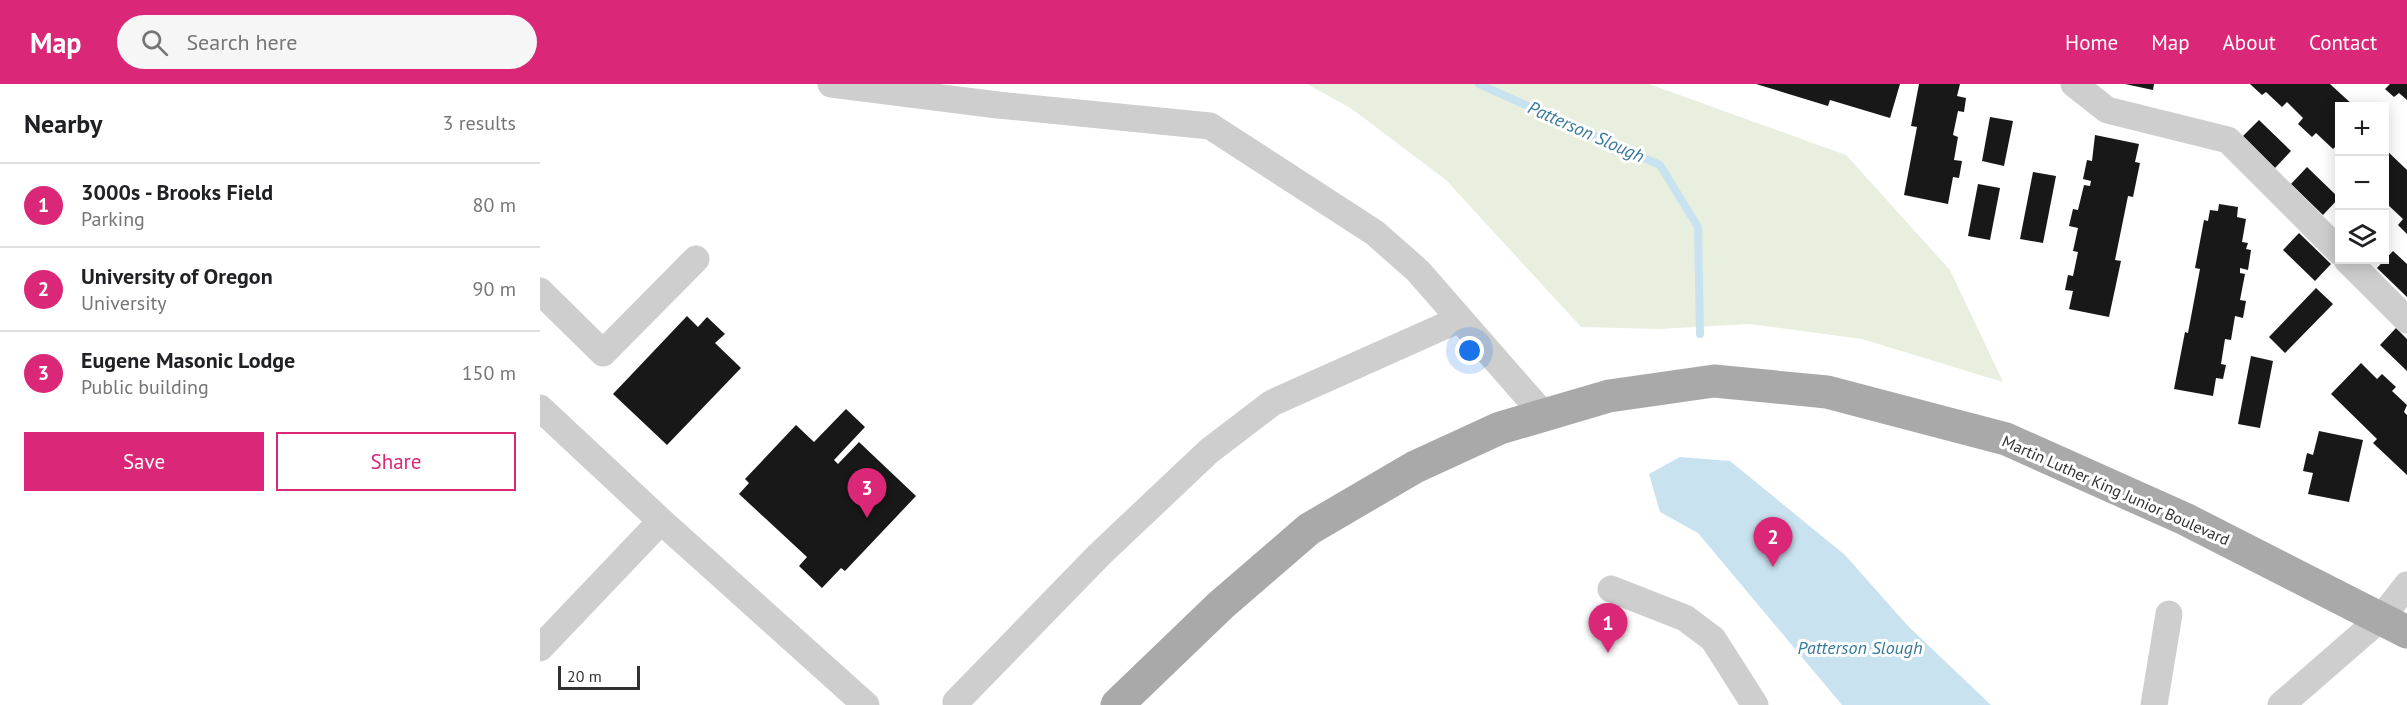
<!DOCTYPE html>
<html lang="en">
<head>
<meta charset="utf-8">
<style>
  body { margin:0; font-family:"PT Sans",sans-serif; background:#f6f6f6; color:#202124 }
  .controls { position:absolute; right:18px; top:18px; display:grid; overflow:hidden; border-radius:0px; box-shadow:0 3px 15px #0003 }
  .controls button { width:54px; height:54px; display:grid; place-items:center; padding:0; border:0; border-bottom:2px solid #e0e0e0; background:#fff; color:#202124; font:30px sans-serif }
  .scale { position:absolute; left:18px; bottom:15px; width:82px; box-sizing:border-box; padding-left:6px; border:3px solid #313131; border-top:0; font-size:16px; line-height:21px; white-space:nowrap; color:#313131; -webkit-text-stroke:4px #fff; paint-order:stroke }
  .you { position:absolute; left:930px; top:267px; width:21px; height:21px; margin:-15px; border:4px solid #fff; border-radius:50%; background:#1a73e8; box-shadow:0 0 0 9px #1a73e833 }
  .badge { display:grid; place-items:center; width:39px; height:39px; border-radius:50%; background:#db2777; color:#fff; font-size:20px; font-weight:700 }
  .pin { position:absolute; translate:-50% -50px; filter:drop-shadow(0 2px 3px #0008) }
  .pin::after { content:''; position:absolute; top:32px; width:21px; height:18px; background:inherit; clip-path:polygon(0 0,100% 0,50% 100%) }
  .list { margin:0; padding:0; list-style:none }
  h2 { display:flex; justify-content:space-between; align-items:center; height:78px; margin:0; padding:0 24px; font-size:26px }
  h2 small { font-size:20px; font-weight:400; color:#757577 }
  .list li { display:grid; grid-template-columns:39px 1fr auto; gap:18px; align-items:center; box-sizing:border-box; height:84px; padding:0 24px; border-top:2px solid #e0e0e0 }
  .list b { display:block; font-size:22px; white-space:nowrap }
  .list p { margin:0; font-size:20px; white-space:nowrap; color:#757577 }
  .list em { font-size:20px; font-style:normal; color:#757577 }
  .actions { display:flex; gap:12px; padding:18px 24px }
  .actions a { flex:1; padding:14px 0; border:2px solid #db2777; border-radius:0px; text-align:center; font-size:21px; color:#db2777 }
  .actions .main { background:#db2777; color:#fff }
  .icon { flex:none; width:33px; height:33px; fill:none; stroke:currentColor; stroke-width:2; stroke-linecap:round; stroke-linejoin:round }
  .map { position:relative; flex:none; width:1867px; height:621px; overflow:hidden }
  header { display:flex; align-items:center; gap:36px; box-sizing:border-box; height:84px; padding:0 30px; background:#db2777; color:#fff }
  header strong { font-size:28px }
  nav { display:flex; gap:33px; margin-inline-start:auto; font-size:21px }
  .search { width:420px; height:54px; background:#f6f6f6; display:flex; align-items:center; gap:15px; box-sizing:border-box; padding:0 21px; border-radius:33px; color:#757577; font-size:22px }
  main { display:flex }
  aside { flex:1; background:#fff }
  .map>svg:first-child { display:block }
  .green { fill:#e8efde }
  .water { fill:#c9e2f0 }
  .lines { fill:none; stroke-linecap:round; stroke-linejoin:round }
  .stream { stroke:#c9e2f0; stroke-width:8 }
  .building { fill:#181818 }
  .minor { stroke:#cecece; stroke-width:27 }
  .major { stroke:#a9a9a9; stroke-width:33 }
  .labels { text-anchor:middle; stroke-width:6; stroke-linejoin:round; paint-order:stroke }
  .street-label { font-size:16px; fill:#313131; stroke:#fff }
  .water-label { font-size:18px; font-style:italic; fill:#36789c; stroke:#fff }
</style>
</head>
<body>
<header>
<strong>Map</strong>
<div class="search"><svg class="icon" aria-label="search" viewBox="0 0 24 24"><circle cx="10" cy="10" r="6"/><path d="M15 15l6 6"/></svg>Search here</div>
<nav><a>Home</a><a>Map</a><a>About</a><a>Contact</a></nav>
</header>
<main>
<aside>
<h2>Nearby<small>3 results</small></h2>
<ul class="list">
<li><span class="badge">1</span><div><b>3000s - Brooks Field</b><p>Parking</p></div><em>80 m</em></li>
<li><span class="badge">2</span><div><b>University of Oregon</b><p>University</p></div><em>90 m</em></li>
<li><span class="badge">3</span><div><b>Eugene Masonic Lodge</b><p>Public building</p></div><em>150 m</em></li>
</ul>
<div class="actions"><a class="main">Save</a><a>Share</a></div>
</aside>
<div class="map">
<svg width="1867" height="621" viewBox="0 0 1867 621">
  <rect width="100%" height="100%" fill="#fff"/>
  <!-- green -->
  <path class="green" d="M767,0H1109L1306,71L1410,186L1463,298L1322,255L1209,240L1119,245L1041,243L906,96L812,25Z"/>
  <!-- water -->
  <path class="water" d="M1140,373L1190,377L1305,471L1368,542L1451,621H1302L1158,449L1120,428L1109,390Z"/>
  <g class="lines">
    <!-- stream -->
    <path class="stream" d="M939,0L1120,81L1158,143L1160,250"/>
  </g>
  <!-- building -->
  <path class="building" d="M1216,0H1360L1350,34L1290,16L1288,22Z
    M1379,0H1420L1417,12L1426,14L1424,28L1418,27L1413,51L1418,53L1414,76L1422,77L1419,94L1413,93L1408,120L1364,111L1377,43L1371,42Z
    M1585,0H1614L1613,6Z
    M1710,0H1790L1814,22H1800V58L1793,65L1776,49L1772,53L1758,40L1763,34L1747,18L1742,23L1726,8L1722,11Z
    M1850,0H1867V16L1859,9L1854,13L1845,5Z
    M1450,33L1473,37L1464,82L1442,77Z
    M1719,36L1751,67L1735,84L1703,52Z
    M1555,51L1599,60L1595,78L1600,79L1593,113L1588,112L1575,176L1581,177L1569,233L1529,225L1533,207L1525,206L1528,191L1533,192L1538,168L1533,167L1538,144L1529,142L1533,125L1538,126L1544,101L1550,102L1551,97L1543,95L1547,76L1552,77Z
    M1844,64L1867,86V150L1858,141L1863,135L1846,119L1844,121Z
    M1767,83L1799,114L1783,131L1751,100Z
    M1493,88L1516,92L1503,159L1480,155Z
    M1438,100L1460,104L1450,156L1428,152Z
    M1679,120L1698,123L1697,133L1706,135L1702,158L1708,159L1706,165L1711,166L1708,186L1700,184V189L1705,190L1700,216L1706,217L1703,234L1695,232L1691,256L1685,255L1681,280L1686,281L1683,295L1676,294L1673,312L1634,305L1645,248L1648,249L1660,185L1655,184L1664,136L1668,137L1670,126L1678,127Z
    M1759,149L1791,180L1775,197L1743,166Z
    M1853,167L1867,180V213L1837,184Z
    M1776,204L1793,220L1745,269L1729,253Z
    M147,232L158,243L167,233L185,250L175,259L201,284L127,361L73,310Z
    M1856,244L1867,255V287L1840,261Z
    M1711,272L1733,277L1720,344L1698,340Z
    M1821,279L1837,295L1842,290L1856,303L1852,307L1867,321L1864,328L1867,331V391L1833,359L1837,355L1791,310Z
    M306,325L325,343L294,376L298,380L319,358L376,412L305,487L301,484L282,504L259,482L267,473L199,410L209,399L205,395L256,341L274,358Z
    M1779,347L1823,356L1809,418L1768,410L1773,389L1763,387L1767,369L1773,371Z"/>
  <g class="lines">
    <!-- minor -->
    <path class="minor" d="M291,0L458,21L670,42L835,149L878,187L1004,331
      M1534,0L1567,26L1688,56L1800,168
      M1807,176L1867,236
      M0,207L63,269L156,175
      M0,324L121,437L326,621
      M1071,505L1145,534L1173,555L1215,621
      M0,564L121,437
      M416,618L559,471L669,367L732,319L920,235
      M1614,621L1629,530
      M1741,621L1842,533L1867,501"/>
    <!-- major -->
    <path class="major" d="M577,621L681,521L769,445L875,383L960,344L1069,312L1174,297L1287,308L1466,355L1645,435L1867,548"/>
  </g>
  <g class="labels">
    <!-- street labels -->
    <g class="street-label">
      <text transform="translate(1576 406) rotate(24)" y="6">Martin Luther King Junior Boulevard</text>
    </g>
    <!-- water labels -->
    <g class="water-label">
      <text transform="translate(1046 48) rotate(24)" y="6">Patterson Slough</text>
      <text x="1320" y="570">Patterson Slough</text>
    </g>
  </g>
</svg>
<div class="controls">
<button>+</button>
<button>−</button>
<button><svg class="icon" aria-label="layers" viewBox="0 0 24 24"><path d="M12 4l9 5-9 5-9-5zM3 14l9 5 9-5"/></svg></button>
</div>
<div class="scale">20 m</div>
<div class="you"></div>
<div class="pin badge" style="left:1068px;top:569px">1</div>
<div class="pin badge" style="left:1233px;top:483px">2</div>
<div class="pin badge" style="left:327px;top:434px">3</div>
</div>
</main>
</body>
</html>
